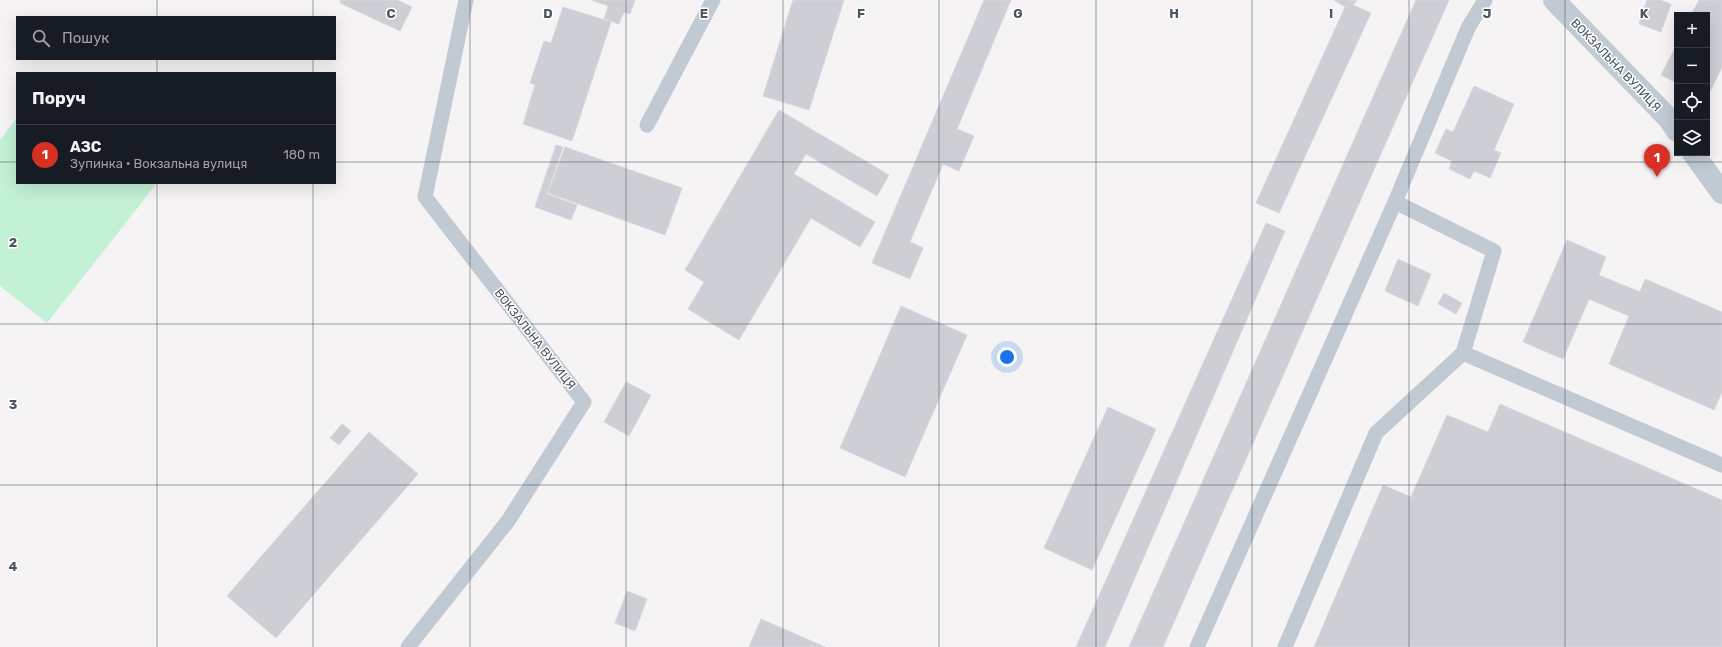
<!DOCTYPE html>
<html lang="uk">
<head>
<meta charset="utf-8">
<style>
  body { margin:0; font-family:Rubik,sans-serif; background:#242831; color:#f1f3f6 }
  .controls { position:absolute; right:12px; top:12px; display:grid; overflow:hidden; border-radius:0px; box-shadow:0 4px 16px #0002 }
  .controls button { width:36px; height:36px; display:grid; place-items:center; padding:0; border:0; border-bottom:1px solid #363941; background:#171b24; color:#f1f3f6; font:20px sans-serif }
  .you { position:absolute; left:1007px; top:357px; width:14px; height:14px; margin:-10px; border:3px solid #fff; border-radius:50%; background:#1a73e8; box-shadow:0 0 0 6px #1a73e833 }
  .badge { display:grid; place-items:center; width:26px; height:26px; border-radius:50%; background:#d93025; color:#fff; font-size:13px; font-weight:700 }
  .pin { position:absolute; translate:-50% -33px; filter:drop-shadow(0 1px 2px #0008) }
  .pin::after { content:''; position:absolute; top:21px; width:14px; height:12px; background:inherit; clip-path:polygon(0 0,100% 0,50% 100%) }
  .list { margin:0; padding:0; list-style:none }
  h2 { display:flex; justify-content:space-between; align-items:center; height:52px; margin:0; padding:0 16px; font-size:17px }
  h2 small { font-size:13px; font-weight:400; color:#9ea1a6 }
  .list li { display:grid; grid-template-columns:26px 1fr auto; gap:12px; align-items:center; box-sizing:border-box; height:60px; padding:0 16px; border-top:1px solid #363941 }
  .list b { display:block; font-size:15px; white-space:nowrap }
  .list p { margin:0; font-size:13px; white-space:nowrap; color:#9ea1a6 }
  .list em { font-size:13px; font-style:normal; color:#9ea1a6 }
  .icon { flex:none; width:22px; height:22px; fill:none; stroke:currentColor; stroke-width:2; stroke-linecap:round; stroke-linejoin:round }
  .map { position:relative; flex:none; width:1722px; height:647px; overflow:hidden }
  .search { position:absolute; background:#171b24; box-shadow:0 4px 16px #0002; left:16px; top:16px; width:320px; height:44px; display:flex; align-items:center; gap:10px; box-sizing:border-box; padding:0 14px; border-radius:0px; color:#9ea1a6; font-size:15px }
  .panel { position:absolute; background:#171b24; box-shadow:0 4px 16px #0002; left:16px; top:72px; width:320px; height:112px; border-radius:0px }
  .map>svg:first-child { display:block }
  .green { fill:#c3f1d5 }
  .building { fill:#cdcfd5; stroke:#d7d9de }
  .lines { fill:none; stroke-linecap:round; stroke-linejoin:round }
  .service { stroke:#c1cad2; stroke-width:15 }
  .minor { stroke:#c1cad2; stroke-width:22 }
  .grid { fill:none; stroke:#4a5661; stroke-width:1; stroke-opacity:0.55 }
  .labels { text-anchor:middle; stroke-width:3; stroke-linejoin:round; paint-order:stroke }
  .street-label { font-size:12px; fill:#4a5661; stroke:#fff }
  .grid-label { font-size:13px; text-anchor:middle; font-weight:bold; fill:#4a5661; stroke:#fff; stroke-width:3; stroke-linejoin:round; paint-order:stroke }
</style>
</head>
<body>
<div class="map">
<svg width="1722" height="647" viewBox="0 0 1722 647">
  <rect width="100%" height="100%" fill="#f5f3f3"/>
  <!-- green -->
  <path class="green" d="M17,118V183H157L47,323L0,286V140Z"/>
  <!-- building -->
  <path class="building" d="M341,0H397L412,7L400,31L340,3Z
    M591,0H635L630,14L624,12L619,24L604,19L608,6Z
    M793,0H844L809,110L763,96Z
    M984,0H1011L957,129L974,136L959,171L943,164L910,242L923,248L910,279L872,263Z
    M1334,0H1357L1353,5L1371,13L1279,213L1256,203L1345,7Z
    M1416,0H1449L1163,647H1129Z
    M1647,0H1660L1671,4L1661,32L1639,24Z
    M1699,0H1722V67L1707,98V15H1691Z
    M563,7L611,22L572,141L523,124L535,85L530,83L544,41L551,43Z
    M1677,44V83L1661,75Z
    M1474,86L1514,104L1494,150L1501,153L1490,178L1474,171L1470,179L1449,169L1452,161L1435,153L1446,129L1453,132Z
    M779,110L889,175L877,196L806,154L794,174L875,222L860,247L811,218L739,340L688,309L704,282L685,270Z
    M556,145L563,147L547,194L577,205L571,220L535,207Z
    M565,147L682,188L665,235L548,193Z
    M1266,223L1285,231L1105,647H1076Z
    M1567,240L1606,257L1599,275L1640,292L1645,279L1722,312V392L1714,410L1609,364L1629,316L1589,299L1563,359L1523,342Z
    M1398,259L1431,274L1418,306L1385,291Z
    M1444,293L1462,303L1456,314L1438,304Z
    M901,306L967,335L905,477L840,448Z
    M626,382L651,395L629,436L604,422Z
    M1500,404L1722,500V647H1314L1383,485L1411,497L1447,415L1488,432Z
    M1108,407L1156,429L1092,570L1044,548Z
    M342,424L351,431L339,445L330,438Z
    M369,432L418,474L276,638L227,596Z
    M627,591L647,599L635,631L615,623Z
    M761,619L825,647H749Z"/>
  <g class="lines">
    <!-- service -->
    <path class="service" d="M647,125L713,0
      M1463,353L1722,465
      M408,647L508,521L584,402L425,197L466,0
      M1197,647L1395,202L1468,28L1485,0
      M1285,647L1376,433L1463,353L1494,251L1395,202"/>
    <!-- minor -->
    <path class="minor" d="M1554,0L1669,119L1677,131
      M1693,153L1722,193"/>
  </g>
  <!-- grid -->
  <path class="grid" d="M157,0V17M313,0V17M470,0V647M626,0V647M783,0V647M939,0V647M1096,0V647M1252,0V647M1409,0V647M1565,0V647M157,59V73M313,59V73M0,162H17M335,162H1722M157,183V647M313,183V647M0,324H1722M0,485H1722"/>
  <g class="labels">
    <!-- street labels -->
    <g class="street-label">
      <text transform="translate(1616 65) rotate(46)" y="4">ВОКЗАЛЬНА ВУЛИЦЯ</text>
      <text transform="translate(535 339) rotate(52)" y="4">ВОКЗАЛЬНА ВУЛИЦЯ</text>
    </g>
  </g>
  <g class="grid-label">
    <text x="391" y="18">C</text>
    <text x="548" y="18">D</text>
    <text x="704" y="18">E</text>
    <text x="861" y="18">F</text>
    <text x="1018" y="18">G</text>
    <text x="1174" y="18">H</text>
    <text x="1331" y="18">I</text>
    <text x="1487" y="18">J</text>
    <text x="1644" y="18">K</text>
    <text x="13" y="247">2</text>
    <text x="13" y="409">3</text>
    <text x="13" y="571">4</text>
  </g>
</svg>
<div class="controls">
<button>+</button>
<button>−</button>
<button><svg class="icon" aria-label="locate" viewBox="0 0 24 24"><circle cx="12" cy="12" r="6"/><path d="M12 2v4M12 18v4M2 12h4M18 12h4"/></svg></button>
<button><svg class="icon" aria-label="layers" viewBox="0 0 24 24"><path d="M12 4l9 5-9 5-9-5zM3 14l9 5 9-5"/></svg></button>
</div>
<div class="you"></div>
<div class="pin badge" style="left:1657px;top:177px">1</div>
<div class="search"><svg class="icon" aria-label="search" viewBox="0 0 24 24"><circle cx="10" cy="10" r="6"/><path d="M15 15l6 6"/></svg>Пошук</div>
<section class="panel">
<h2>Поруч<small></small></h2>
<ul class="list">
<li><span class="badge">1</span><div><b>АЗС</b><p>Зупинка · Вокзальна вулиця</p></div><em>180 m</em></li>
</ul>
</section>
</div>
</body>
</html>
